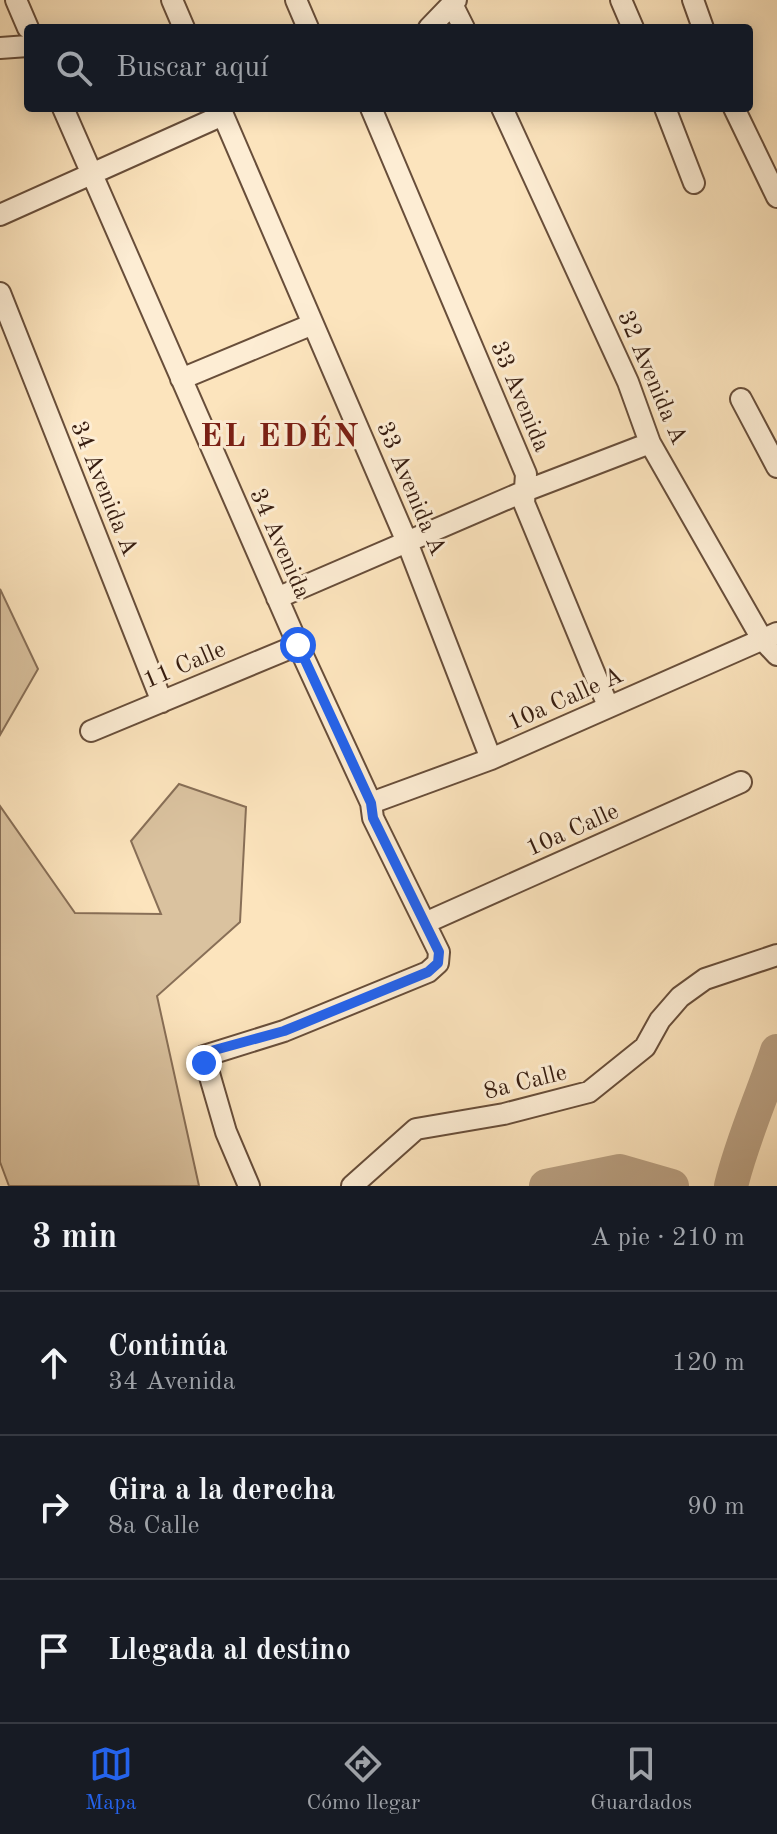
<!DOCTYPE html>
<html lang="es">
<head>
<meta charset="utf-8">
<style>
  body { margin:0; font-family:"Old Standard TT",serif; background:#242831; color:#f1f3f6 }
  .stop { position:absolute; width:24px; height:24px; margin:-18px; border:6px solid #2563eb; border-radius:50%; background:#fff }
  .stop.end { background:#2563eb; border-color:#fff; box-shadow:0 2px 8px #0008 }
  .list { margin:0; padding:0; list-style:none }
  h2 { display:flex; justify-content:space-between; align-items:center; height:104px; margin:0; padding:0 32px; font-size:34px }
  h2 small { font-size:26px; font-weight:400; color:#9ea1a6 }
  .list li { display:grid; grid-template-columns:52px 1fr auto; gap:24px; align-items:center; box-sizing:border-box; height:144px; padding:0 32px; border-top:2px solid #363941 }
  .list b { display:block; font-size:30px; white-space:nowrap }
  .list p { margin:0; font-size:26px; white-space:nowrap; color:#9ea1a6 }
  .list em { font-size:26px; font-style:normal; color:#9ea1a6 }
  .icon { flex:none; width:44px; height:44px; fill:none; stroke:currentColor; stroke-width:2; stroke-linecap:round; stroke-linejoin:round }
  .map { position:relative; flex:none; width:777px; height:1186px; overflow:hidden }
  .search { position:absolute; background:#171b24; box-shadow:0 4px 20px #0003; left:24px; right:24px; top:24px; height:88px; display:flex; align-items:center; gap:20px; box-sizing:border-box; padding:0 28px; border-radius:8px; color:#9ea1a6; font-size:30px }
  .sheet { height:536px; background:#171b24 }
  nav { display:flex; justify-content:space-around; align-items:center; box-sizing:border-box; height:112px; border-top:2px solid #363941; background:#171b24; font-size:22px; color:#9ea1a6 }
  nav a { display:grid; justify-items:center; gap:4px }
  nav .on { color:#2563eb }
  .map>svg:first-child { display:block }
  .green { fill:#dac29f; stroke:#886f57; stroke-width:2 }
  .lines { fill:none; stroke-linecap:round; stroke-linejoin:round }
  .river { stroke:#b9a082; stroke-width:34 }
  .minor-casing { stroke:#684e3a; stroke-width:24 }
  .minor { stroke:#fdedd4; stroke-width:20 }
  .route { stroke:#2563eb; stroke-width:10 }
  .labels { text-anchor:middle; stroke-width:6; stroke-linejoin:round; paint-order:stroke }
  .street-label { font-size:24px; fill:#361c0f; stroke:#fdedd4 }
  .district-label { font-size:32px; font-weight:bold; letter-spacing:2px; fill:#7a1f14; stroke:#fdedd4 }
</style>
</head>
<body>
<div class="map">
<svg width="777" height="1186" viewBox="0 0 777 1186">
  <rect width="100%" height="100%" fill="#fce4bd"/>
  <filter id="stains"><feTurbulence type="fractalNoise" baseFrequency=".0025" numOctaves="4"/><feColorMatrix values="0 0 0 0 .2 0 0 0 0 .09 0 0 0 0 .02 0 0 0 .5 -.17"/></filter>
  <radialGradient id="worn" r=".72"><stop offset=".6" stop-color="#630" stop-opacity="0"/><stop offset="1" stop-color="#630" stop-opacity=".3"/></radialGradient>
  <!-- green -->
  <path class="green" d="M0,589L38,669L0,735Z
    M179,784L246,807L240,922L157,996L199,1186H9L0,1162V806L75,913L161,914L131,841Z"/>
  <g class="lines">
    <!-- river -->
    <path class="river" d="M546,1186L620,1171L672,1186
      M731,1186C742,1140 762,1097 777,1051"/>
    <defs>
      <path id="minor" d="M16,0L28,28
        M172,0L184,28
        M296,0L308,28
        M621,0L633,28
        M693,0L703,28
        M453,6L464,28
        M429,28L456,0
        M0,48L28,46
        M63,108L298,645L371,803L373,818L439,952L438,963L428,972L284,1031L204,1056L226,1132L249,1186
        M220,108L407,542L491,759
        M371,108L526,474L524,503L608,706
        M502,108L628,382L650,443L762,639L777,655
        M665,108L694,183
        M734,108L777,197
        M0,215L223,115
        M0,293L162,702
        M181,379L313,324
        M741,399L777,467
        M277,598L525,491L650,443
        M91,731L298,645
        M371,803L491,759L777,633
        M425,923L741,782
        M352,1186L416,1129L504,1114L589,1092L645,1047L660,1020L680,997L705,979L777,955"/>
    </defs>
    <!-- minor casing -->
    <use href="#minor" class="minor-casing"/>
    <!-- minor -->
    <use href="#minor" class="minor"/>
  </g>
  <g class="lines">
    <!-- route -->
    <path class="route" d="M204,1063V1056L211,1051L284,1031L428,972L438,963L439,952L373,818L371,803L298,645"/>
  </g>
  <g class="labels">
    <!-- street labels -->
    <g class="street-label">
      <text transform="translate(653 377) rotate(67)" y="8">32 Avenida A</text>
      <text transform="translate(521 396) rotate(67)" y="8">33 Avenida</text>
      <text transform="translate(105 488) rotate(68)" y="8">34 Avenida A</text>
      <text transform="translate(412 488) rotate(67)" y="8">33 Avenida A</text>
      <text transform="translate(281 543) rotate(66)" y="8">34 Avenida</text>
      <text transform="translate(184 664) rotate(-23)" y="8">11 Calle</text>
      <text transform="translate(565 698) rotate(-24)" y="8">10a Calle A</text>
      <text transform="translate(572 829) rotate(-24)" y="8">10a Calle</text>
      <text transform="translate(525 1081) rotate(-14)" y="8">8a Calle</text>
    </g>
    <!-- district labels -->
    <g class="district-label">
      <text x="280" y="446">EL EDÉN</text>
    </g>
  </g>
  <rect width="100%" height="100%" filter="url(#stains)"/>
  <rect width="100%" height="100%" fill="url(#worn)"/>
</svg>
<div class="stop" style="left:298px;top:645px"></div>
<div class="stop end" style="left:204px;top:1063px"></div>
<div class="search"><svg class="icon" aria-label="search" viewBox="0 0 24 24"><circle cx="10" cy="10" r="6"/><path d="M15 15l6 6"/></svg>Buscar aquí</div>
</div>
<section class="sheet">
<h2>3 min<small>A pie · 210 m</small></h2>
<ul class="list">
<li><svg class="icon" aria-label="ahead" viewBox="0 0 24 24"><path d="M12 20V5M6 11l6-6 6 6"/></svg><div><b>Continúa</b><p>34 Avenida</p></div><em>120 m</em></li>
<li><svg class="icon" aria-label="right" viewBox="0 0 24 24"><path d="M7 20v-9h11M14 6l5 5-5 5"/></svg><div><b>Gira a la derecha</b><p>8a Calle</p></div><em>90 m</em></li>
<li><svg class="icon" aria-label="arrive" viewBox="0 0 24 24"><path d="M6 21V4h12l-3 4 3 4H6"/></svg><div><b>Llegada al destino</b></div></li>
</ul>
</section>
<nav>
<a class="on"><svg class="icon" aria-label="map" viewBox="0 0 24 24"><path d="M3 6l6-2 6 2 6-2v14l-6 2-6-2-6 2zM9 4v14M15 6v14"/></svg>Mapa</a>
<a><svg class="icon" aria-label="directions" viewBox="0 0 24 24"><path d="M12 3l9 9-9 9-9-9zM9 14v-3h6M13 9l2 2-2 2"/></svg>Cómo llegar</a>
<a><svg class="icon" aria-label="saved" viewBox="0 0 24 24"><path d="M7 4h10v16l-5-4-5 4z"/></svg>Guardados</a>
</nav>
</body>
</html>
